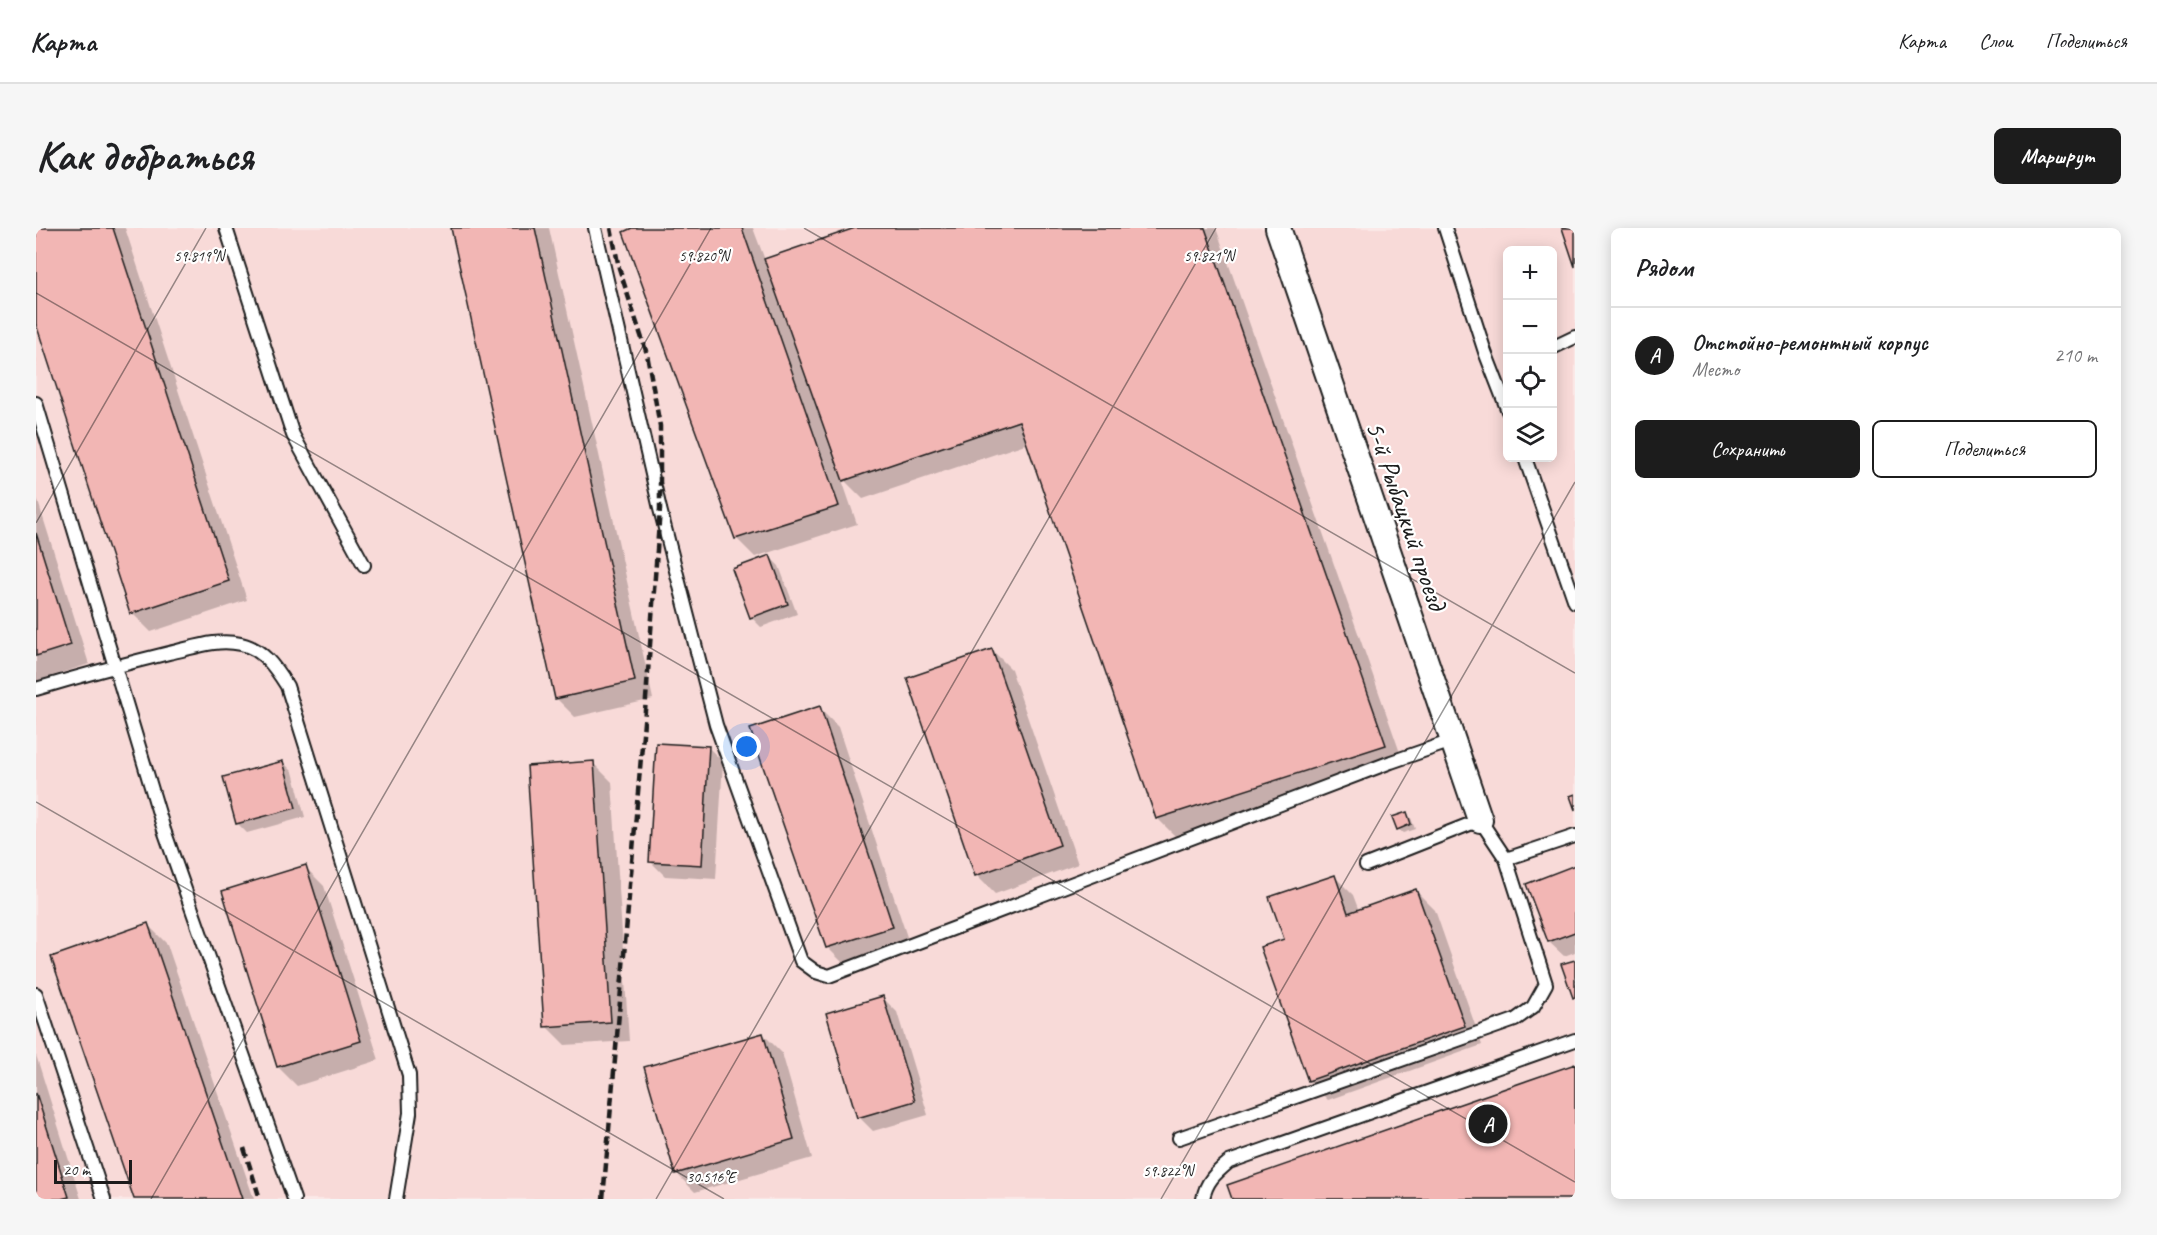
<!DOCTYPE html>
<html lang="ru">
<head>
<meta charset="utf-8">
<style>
  body { margin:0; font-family:Caveat,sans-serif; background:#f6f6f6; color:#202124 }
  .controls { position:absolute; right:18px; top:18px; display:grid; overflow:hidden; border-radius:9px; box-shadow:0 3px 15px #0003 }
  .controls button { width:54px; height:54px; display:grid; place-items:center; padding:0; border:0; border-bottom:2px solid #e0e0e0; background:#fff; color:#202124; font:30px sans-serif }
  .scale { position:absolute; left:18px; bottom:15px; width:78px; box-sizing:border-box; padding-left:6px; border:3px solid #1c1c1c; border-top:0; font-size:16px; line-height:21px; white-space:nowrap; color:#1c1c1c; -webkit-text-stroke:4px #fff; paint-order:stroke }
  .you { position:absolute; left:711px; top:519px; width:21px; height:21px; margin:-15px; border:4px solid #fff; border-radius:50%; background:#1a73e8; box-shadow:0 0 0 9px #1a73e833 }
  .badge { display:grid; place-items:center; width:39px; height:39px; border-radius:50%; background:#1c1c1c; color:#fff; font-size:20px; font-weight:700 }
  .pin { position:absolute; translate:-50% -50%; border:3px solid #fff; box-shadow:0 2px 6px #0006 }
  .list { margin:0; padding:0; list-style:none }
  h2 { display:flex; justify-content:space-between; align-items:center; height:78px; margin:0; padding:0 24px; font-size:26px }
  h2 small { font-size:20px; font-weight:400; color:#757577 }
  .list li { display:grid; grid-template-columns:39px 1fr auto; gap:18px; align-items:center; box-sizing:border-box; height:96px; padding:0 24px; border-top:2px solid #e0e0e0 }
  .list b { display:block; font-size:22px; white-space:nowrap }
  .list p { margin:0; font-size:20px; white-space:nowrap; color:#757577 }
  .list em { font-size:20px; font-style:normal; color:#757577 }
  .actions { display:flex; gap:12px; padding:18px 24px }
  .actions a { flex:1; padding:14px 0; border:2px solid #1c1c1c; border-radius:9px; text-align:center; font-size:21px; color:#1c1c1c }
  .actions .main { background:#1c1c1c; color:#fff }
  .icon { flex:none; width:33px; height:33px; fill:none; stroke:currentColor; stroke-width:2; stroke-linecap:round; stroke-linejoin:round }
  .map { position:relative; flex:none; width:1539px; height:971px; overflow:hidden; border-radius:9px }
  header { display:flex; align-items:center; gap:36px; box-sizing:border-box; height:84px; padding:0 30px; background:#fff; border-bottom:2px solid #e0e0e0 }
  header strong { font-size:28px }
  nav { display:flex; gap:33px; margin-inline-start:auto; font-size:21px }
  .intro { display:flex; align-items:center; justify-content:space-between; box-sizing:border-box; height:144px; padding:0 36px }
  h1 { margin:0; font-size:42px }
  .button { padding:15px 27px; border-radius:9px; background:#1c1c1c; color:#fff; font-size:21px; font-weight:700 }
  main { display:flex; gap:36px; padding:0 36px }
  aside { flex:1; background:#fff; border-radius:9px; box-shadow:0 3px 15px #0003 }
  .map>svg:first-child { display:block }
  .built { fill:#f8dad8; fill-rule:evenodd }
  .shadow { fill:#0003 }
  .building { fill:#f2b6b4; stroke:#1c1c1c; stroke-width:1.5 }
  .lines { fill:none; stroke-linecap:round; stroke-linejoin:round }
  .lane-casing { stroke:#1c1c1c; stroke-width:16 }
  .street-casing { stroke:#1c1c1c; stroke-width:28 }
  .lane { stroke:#fff; stroke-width:12 }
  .street { stroke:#fff; stroke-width:24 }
  .rail { stroke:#1c1c1c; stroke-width:4.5; stroke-dasharray:9 4.5; stroke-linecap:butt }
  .ticks { fill:none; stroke:#1c1c1c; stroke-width:1.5; stroke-opacity:0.45 }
  .labels { text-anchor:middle; stroke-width:4.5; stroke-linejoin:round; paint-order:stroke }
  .street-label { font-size:28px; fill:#1c1c1c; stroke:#fff }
  .ticks-label { font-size:15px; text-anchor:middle; fill:#1c1c1c; stroke:#fff; stroke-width:4.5; stroke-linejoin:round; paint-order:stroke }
</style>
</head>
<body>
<header>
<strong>Карта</strong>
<nav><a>Карта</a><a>Слои</a><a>Поделиться</a></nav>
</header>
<div class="intro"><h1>Как добраться</h1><a class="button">Маршрут</a></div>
<main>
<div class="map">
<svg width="1539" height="971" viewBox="0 0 1539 971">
  <rect width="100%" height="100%" fill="#fbe9e8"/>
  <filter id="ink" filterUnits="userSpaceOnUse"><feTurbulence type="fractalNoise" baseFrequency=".0167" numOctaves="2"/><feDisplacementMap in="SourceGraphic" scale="12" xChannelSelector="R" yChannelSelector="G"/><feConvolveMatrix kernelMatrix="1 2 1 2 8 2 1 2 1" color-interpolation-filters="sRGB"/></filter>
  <g filter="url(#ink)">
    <!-- built -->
    <path class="built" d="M0,0H1539V971H0ZM1472,22H1516V230H1472Z"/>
    <!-- shadow -->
    <path class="shadow" d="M0,0H89L211,372L115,404L96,385L0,91Z
      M417,0H513L617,471L539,489L520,470Z
      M602,0H717L729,32L824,0H1180L1368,536L1140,609L1121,590L992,215L827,271L805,249L821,296L719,329L700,310Z
      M0,267L53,436L0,453Z
      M733,328L743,338L761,386L725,399L715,389Z
      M956,422L975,441L1042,636L959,666L940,647Z
      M783,480L802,499L874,718L810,738L791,719Z
      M673,520L687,534L680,651L629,648L614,633Z
      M247,534L257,544L269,589L211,605L201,595Z
      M557,535L576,554L593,813L529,817L510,798Z
      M1370,585L1375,590L1379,601L1367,605L1362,601Z
      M269,639L288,658L343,832L261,858L242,839L188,664Z
      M1539,639V724L1528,728L1513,714L1492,657Z
      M1298,648L1317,667L1323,683L1380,663L1399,682L1446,817L1292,872L1273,853L1250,712Z
      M112,697L131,716L218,971H99Z
      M847,770L861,784L892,887L837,903L823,889Z
      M727,806L746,825L776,930L659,964L640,945Z
      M0,827L45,971H0Z"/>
    <!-- building -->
    <path class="building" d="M0,0H77L193,353L94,386L0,96Z
      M415,0H499L599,453L519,471Z
      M596,0H706L803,278L699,311L587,4Z
      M819,0H1169L1350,517L1120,591L983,193L807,253L728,31Z
      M1526,0H1539V39Z
      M0,305L35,417L0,428Z
      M734,327L752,376L714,390L696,341Z
      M956,421L1024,617L939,648L871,450Z
      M784,478L857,699L790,720L714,501Z
      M620,515L673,518L666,637L613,634Z
      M247,533L260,580L200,596L187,549Z
      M558,533L575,794L508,799L491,538Z
      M1539,566V582L1534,568Z
      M1371,584L1375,596L1361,602L1356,589Z
      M270,637L325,813L241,839L186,663Z
      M1539,637V704L1512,714L1490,656Z
      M1299,647L1312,685L1380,661L1429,798L1272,853L1224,719L1248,711L1233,669Z
      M112,695L206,971H98L15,729Z
      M1539,732V769L1537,770L1525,736Z
      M847,768L879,873L821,890L790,785Z
      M727,805L758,911L639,946L608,839Z
      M1539,836V971H1196L1191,957Z
      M0,865L33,969L25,971H0Z"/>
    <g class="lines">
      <defs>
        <path id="lane" d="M190,0L257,207L328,337
          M559,0L624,281L680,497L765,733L780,744L793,748L1355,534L1416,513
          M1409,0L1449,124L1472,183
          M1516,120L1539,109
          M0,175L128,602L258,971
          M1489,230L1539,374
          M0,461C44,448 88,436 133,425C157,420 181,410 205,416C227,421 239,439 251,458L373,847L374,885L360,971
          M1470,631L1539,608
          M0,766L68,971
          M1143,910L1479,792L1497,779L1510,756L1470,631L1444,592L1330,637
          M1167,971C1170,953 1180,945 1193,934L1539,812"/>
        <path id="street" d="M1242,0L1444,592"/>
      </defs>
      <!-- lane casing -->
      <use href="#lane" class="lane-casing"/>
      <!-- street casing -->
      <use href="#street" class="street-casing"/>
      <!-- lane -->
      <use href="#lane" class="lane"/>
      <!-- street -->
      <use href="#street" class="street"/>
      <!-- rail -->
      <path class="rail" d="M208,920L224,971
        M567,971L610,471L624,281V198L611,126L583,40L575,0"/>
    </g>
  </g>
  <!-- ticks -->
  <path class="ticks" d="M768,0L1539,445M0,65L1539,954M0,295L170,0M0,574L688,971M115,971L675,0M620,971L1180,0M1125,971L1539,254"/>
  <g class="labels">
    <!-- street labels -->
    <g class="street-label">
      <text transform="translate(1371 287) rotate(71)" y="10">5-й Рыбацкий проезд</text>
    </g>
  </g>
  <g class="ticks-label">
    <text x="163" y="33">59.819°N</text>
    <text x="668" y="33">59.820°N</text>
    <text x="1173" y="33">59.821°N</text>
    <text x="1132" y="948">59.822°N</text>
    <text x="675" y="954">30.516°E</text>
  </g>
</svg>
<div class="controls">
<button>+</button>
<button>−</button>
<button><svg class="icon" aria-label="locate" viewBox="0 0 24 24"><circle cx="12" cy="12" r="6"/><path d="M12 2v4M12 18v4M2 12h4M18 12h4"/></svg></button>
<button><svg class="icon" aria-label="layers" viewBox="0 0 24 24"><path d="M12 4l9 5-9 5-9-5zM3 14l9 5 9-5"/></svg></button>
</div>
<div class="scale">20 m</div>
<div class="you"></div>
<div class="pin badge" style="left:1452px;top:896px">A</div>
</div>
<aside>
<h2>Рядом<small></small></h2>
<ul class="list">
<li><span class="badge">A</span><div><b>Отстойно-ремонтный корпус</b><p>Место</p></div><em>210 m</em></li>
</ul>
<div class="actions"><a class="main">Сохранить</a><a>Поделиться</a></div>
</aside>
</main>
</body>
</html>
